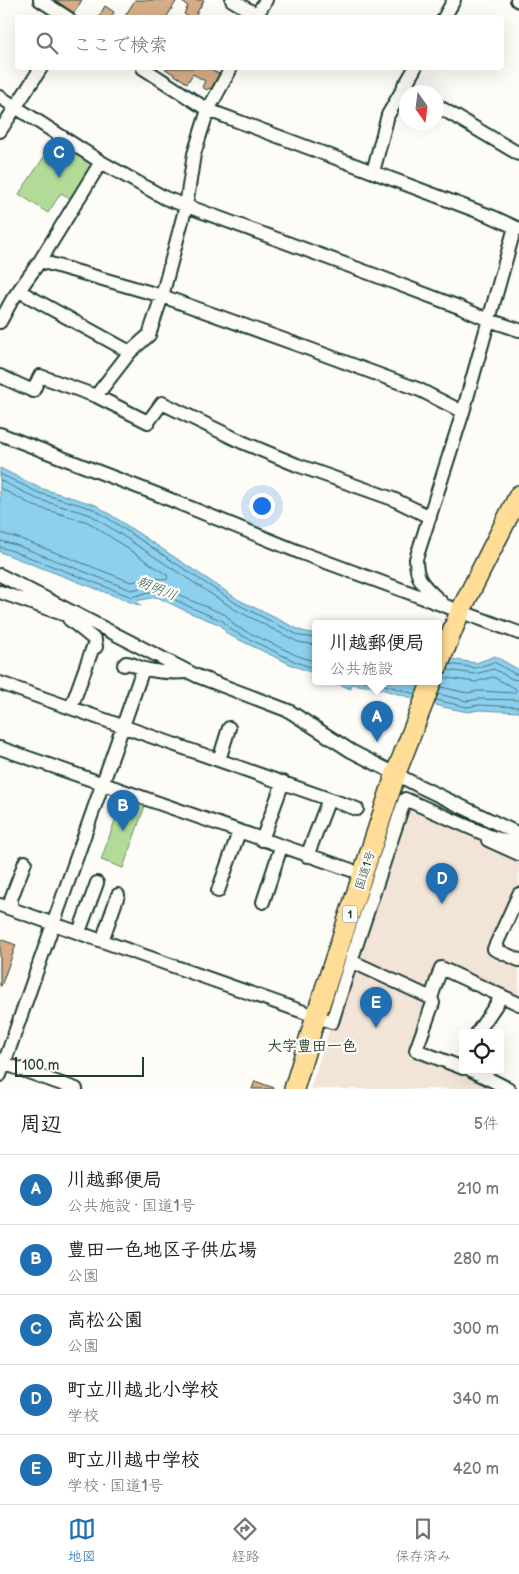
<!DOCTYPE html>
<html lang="ja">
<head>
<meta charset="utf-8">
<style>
  body { margin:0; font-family:"Balsamiq Sans","Klee One",sans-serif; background:#f2f2f2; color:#202124 }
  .controls { position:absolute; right:15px; bottom:15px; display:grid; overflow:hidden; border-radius:5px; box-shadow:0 5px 20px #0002 }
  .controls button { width:45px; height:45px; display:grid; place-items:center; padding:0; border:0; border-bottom:1px solid #e0e0e0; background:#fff; color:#202124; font:25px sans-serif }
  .compass { position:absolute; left:399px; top:85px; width:45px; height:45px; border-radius:50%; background:#fff; box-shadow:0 5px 20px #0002; rotate:166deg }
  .scale { position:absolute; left:15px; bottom:12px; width:129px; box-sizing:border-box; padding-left:5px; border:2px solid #1f3d34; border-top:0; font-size:14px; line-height:18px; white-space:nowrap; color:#1f3d34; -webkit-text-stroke:4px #fdfcf7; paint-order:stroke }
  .you { position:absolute; left:261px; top:505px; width:18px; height:18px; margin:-12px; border:4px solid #fff; border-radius:50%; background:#1a73e8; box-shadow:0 0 0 8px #1a73e833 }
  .badge { display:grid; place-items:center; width:32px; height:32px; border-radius:50%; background:#1f6fb2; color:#fff; font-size:16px; font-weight:700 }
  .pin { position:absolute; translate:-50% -41px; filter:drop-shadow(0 1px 2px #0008) }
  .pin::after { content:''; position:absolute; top:26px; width:18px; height:15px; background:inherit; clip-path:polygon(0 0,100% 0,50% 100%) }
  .popup { position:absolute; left:312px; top:620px; width:130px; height:65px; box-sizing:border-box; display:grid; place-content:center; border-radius:5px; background:#fff; filter:drop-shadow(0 1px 4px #0005); font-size:16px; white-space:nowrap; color:#757577 }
  .popup b { font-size:19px; color:#202124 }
  .popup::after { content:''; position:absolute; left:50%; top:100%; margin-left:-10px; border:10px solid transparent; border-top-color:#fff }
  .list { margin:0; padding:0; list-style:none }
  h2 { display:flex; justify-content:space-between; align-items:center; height:65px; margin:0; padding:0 20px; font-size:21px }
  h2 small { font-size:16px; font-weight:400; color:#757577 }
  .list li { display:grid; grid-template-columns:32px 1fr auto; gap:15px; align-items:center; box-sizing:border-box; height:70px; padding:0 20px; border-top:1px solid #e0e0e0 }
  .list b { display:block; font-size:19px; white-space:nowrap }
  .list p { margin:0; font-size:16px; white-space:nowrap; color:#757577 }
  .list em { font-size:16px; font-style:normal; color:#757577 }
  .icon { flex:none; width:28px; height:28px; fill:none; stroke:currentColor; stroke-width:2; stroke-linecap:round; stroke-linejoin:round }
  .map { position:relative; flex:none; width:519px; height:1089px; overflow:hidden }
  .search { position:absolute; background:#fff; box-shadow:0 5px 20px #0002; left:15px; right:15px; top:15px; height:55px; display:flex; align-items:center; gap:12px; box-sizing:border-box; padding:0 18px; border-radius:5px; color:#757577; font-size:19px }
  .sheet { height:415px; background:#fff }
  nav { display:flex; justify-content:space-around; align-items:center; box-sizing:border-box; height:70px; border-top:1px solid #e0e0e0; background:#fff; font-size:14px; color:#757577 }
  nav a { display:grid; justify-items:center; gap:2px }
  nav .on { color:#1f6fb2 }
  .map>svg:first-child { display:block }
  .built { fill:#f2e4d6 }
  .green { fill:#b3db98; stroke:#698c66 }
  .water { fill:#8ccfee; stroke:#6095a4 }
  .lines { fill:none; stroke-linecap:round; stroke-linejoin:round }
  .shore { stroke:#4b777e; stroke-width:1 }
  .building { fill:#d7ad88; stroke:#1f3d34 }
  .minor-casing { stroke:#1f3d34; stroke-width:16 }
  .highway-casing { stroke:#1f3d34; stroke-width:22 }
  .minor { stroke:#fdfcf7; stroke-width:12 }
  .highway { stroke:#ffdd96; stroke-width:19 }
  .labels { text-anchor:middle; stroke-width:4.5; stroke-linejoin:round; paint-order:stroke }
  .shield { fill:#fdfcf7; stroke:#62766e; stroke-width:1 }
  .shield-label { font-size:11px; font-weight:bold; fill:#1f3d34 }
  .street-label { font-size:12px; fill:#1f3d34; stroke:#fdfcf7 }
  .water-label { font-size:14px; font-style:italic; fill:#3a6262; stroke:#fdfcf7 }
  .quarter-label { font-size:15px; font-weight:bold; fill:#1f3d34; stroke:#fdfcf7 }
</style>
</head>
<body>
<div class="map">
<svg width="519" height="1089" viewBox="0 0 519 1089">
  <rect width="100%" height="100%" fill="#fdfcf7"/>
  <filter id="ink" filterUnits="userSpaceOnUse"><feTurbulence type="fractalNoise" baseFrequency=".02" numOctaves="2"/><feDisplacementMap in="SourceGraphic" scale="10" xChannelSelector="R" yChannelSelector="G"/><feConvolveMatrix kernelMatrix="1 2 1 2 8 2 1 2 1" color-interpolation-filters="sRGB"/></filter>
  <g filter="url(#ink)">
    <!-- built -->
    <path class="built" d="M406,802L519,855V887L491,950L519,963V1001L437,963L426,993L355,960Z
      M354,969L428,1002L411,1051L460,1070L501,1089H310L329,1031L334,1025Z"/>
    <!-- green -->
    <path class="green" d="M58,136L98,163L73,200L61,193L48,213L19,194Z
      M124,795L146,803L123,868L101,860Z"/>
    <!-- water -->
    <path class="water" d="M0,468L40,488L96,505L239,600L302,631L316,634V674L294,666L227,634L221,625L188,612L157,597L135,601L141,606L0,552Z
      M495,656L519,670V712L479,710L468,712L443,707L374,687L351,684V689L331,681H438V657L476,663Z"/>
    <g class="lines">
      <!-- shore -->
      <path class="shore" d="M0,474L39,493L94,509L237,604L300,636L316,638
        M0,480L37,499L91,515L234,609L298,642L316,645
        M0,488L34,506L88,522L167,575L168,578L166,580C154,576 143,580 131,582L18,538L0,533
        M0,541L16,545L131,590L149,586H161L192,601L226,615L235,626L298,656L316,662
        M0,547L13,551L132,597L149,592H159L190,607L223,621L231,630L296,662L316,669
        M450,664L476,668L494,662L515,674H519
        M448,670L475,674L494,669L512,679L519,680
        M364,681L375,682L415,694
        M441,687L467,693L479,691L514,693L516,690L515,688L493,677L475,682L441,677
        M438,694L467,701L479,699L519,700
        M436,700L467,707L479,705L519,707"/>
    </g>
    <!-- building -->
    <path class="building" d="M55,0H82L74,13Z
      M135,0H177L166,18H124Z
      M179,0H204L194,18H190L184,14L188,6Z
      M105,6L114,12L111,18H98Z
      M164,68H208L219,74L211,89L209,88L207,90L202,87L205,81L193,74L187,83Z
      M0,939L16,945L1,986H0Z
      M255,1081L274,1088V1089H252Z"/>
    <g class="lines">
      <defs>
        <path id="minor" d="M40,0L68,18
          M232,0L257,15
          M517,0L519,1
          M255,18L266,0
          M444,18L454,0
          M143,68L208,110L493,217L519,229
          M404,85L416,92
          M0,97L101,162L165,198L369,273L459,307L489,320L519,330
          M436,105L519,154
          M0,131L41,68
          M373,172L388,115L415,68
          M40,261L162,296L304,347L420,390L463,412
          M19,291L130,352
          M0,322L12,300L40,261L101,162
          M0,376L33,391L40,376L96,396L148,422L162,403L242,442L297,465L393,499L430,517
          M96,396L130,352L149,335L162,296L186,206L194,154L208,110L231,68
          M0,434L159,495L299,552L519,633
          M0,575L197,676L289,711L351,751L419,786L519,834
          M0,592L63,614
          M442,603C426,587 416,583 416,559L463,412L515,227
          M69,616V619L95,640L96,647
          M124,665L126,663C133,663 138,668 145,669C158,672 173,673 187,672
          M0,683L357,809
          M71,708L93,647
          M0,748L351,870
          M219,760L229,728
          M262,840L283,782
          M519,845L489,836L488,840L519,854
          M307,856L329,799
          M218,891L239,832
          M519,894L494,949L519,960
          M263,902L281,847
          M0,905L332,1022L351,961L431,998
          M11,908V899L25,862
          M79,932L97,883
          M102,941L118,895
          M351,961L405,799L489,836
          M477,1033L502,996
          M0,1062L76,1089
          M463,1068L416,1050L433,1003L431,998L441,968L519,1004
          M471,1070L509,1089
          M0,1075L143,669"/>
        <path id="highway" d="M438,666L460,612L519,495
          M294,1089L316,1016L396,773L432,681"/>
      </defs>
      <!-- minor casing -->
      <use href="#minor" class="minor-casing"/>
      <!-- highway casing -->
      <use href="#highway" class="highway-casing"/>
      <!-- minor -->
      <use href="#minor" class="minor"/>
      <!-- highway -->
      <use href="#highway" class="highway"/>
    </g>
  </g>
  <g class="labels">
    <!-- shield labels -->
    <rect class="shield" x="342.5" y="905.5" width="15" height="17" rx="4"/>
    <g class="shield-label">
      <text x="350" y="918">1</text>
    </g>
    <!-- street labels -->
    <g class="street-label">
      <text transform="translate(365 870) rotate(-72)" y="4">国道1号</text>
    </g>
    <!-- water labels -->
    <g class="water-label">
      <text transform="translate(157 588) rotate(22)" y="5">朝明川</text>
    </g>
    <!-- quarter labels -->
    <g class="quarter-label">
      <text x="312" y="1051">大字豊田一色</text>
    </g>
  </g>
</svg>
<div class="controls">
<button><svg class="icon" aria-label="locate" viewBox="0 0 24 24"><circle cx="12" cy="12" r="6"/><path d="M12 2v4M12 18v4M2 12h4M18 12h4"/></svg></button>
</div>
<svg class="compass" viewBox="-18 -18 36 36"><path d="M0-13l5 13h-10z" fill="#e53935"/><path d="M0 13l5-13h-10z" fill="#757577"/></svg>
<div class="scale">100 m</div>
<div class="you"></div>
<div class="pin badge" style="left:377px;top:742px">A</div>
<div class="popup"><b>川越郵便局</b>公共施設</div>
<div class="pin badge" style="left:123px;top:831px">B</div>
<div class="pin badge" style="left:59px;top:178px">C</div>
<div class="pin badge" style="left:442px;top:904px">D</div>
<div class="pin badge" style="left:376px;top:1028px">E</div>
<div class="search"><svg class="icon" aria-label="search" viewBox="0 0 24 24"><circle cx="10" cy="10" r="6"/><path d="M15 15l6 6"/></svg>ここで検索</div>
</div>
<section class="sheet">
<h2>周辺<small>5件</small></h2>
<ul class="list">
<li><span class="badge">A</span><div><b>川越郵便局</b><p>公共施設 · 国道1号</p></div><em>210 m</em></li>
<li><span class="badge">B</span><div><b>豊田一色地区子供広場</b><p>公園</p></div><em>280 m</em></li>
<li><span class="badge">C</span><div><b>高松公園</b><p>公園</p></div><em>300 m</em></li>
<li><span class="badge">D</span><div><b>町立川越北小学校</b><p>学校</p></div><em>340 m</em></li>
<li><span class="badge">E</span><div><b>町立川越中学校</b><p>学校 · 国道1号</p></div><em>420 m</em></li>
</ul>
</section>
<nav>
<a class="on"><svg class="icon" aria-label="map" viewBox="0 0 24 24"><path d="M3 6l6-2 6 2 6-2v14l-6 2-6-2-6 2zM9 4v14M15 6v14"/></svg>地図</a>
<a><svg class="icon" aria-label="directions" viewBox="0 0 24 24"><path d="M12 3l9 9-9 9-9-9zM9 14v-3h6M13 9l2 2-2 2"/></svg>経路</a>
<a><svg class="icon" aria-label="saved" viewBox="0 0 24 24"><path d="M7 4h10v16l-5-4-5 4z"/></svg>保存済み</a>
</nav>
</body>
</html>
